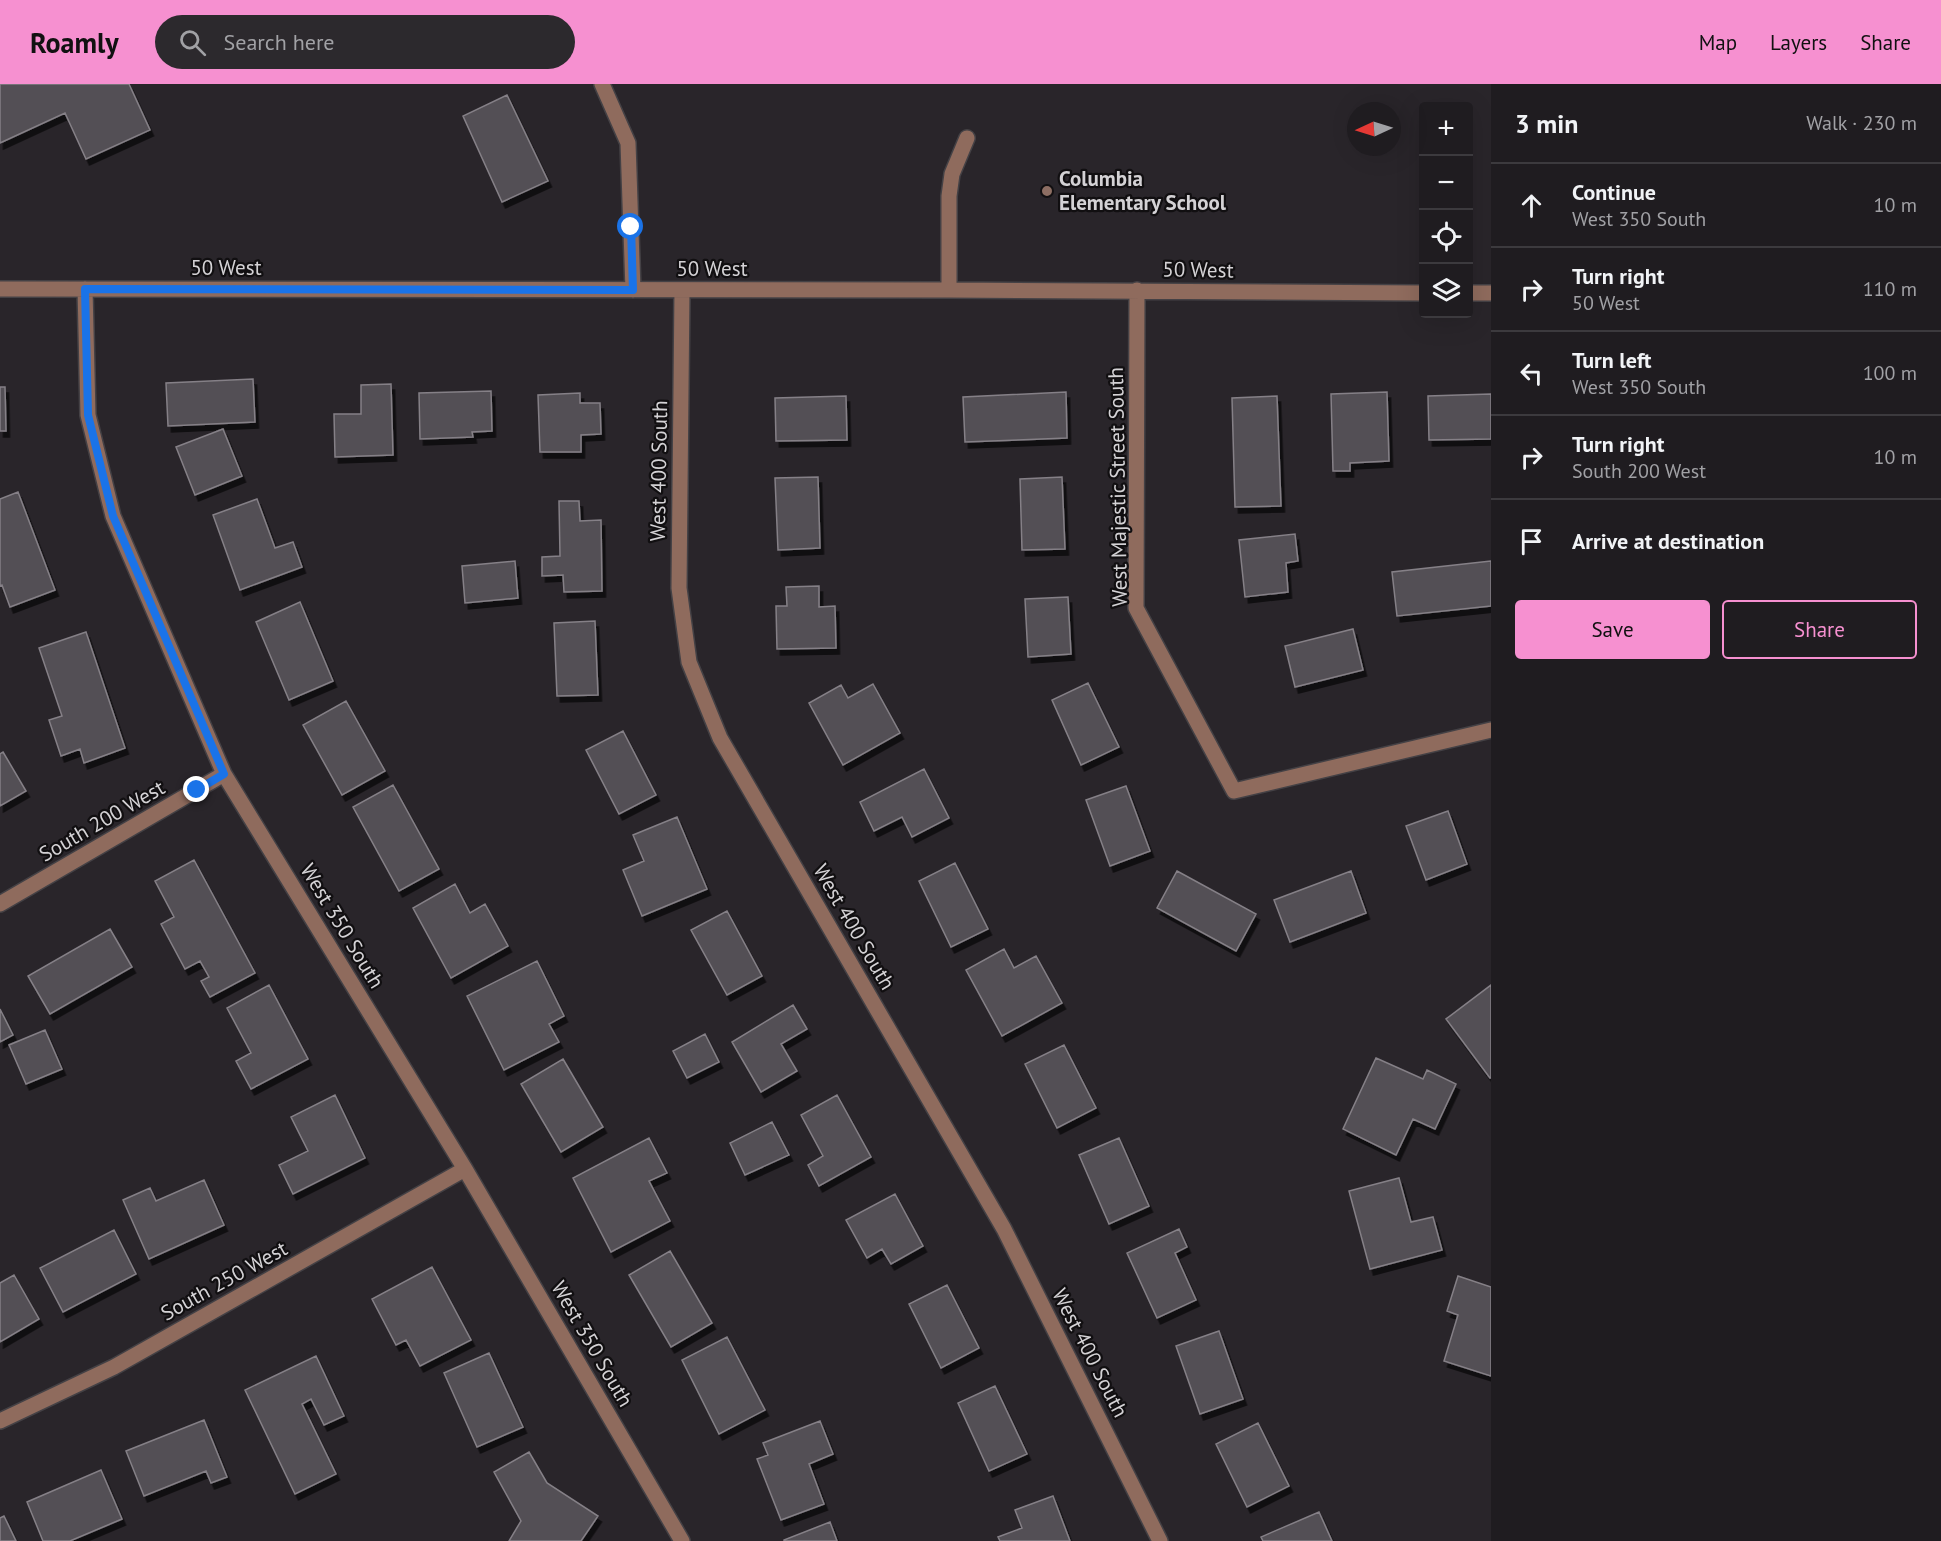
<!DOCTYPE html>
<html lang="en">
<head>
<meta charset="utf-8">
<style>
  body { margin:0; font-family:"PT Sans",sans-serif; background:#2c292d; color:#f1f3f6 }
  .controls { position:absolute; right:18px; top:18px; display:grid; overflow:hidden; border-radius:6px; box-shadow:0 6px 24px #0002 }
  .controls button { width:54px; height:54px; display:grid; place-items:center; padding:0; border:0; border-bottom:2px solid #3c3a3e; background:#1f1c20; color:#f1f3f6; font:30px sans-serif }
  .compass { position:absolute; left:1347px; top:18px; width:54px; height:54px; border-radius:50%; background:#1f1c20; box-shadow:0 6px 24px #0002; rotate:266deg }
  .stop { position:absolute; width:18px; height:18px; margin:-14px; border:4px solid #1a73e8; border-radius:50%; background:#fff }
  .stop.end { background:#1a73e8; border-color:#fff; box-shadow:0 2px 6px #0008 }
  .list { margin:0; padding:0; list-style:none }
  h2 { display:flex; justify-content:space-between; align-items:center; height:78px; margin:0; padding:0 24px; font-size:26px }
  h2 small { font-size:20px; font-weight:400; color:#a1a1a5 }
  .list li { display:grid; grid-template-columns:39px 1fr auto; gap:18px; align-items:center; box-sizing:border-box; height:84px; padding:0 24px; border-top:2px solid #3c3a3e }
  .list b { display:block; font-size:22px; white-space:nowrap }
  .list p { margin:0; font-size:20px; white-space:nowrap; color:#a1a1a5 }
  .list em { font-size:20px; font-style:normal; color:#a1a1a5 }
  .actions { display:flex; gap:12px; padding:18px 24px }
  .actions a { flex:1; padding:14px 0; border:2px solid #f690d0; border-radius:6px; text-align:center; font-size:21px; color:#f690d0 }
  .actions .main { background:#f690d0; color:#111 }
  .icon { flex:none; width:33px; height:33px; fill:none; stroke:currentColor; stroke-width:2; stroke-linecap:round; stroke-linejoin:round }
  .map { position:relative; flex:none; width:1491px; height:1457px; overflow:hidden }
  header { display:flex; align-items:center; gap:36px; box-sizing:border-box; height:84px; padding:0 30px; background:#f690d0; color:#111 }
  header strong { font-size:28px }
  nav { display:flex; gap:33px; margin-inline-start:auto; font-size:21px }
  .search { width:420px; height:54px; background:#2c292d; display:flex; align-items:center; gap:15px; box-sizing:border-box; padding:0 21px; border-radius:33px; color:#a1a1a5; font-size:22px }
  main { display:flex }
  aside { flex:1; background:#1f1c20 }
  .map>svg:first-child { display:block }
  .building { fill:#534f54; stroke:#858087; stroke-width:1.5; filter:url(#shadow) }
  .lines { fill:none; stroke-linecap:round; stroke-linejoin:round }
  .minor-casing { stroke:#444145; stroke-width:18 }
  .minor { stroke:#8f6b5d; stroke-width:15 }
  .route { stroke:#1a73e8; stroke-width:8 }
  .education-dot { fill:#8d6e63; stroke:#110f11; stroke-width:2 }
  .labels { text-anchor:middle; stroke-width:4.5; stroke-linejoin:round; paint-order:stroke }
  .poi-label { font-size:21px; font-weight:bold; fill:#d4d2d5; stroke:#110f11; text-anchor:start }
  .street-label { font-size:21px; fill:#d4d2d5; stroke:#110f11 }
</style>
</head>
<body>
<header>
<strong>Roamly</strong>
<div class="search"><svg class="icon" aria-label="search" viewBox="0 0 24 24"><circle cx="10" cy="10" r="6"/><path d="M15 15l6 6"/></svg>Search here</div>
<nav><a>Map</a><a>Layers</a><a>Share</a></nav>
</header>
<main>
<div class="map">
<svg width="1491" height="1457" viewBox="0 0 1491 1457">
  <defs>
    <filter id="shadow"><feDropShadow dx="3.5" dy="6" stdDeviation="0" flood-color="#0009"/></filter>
  </defs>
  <rect width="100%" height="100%" fill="#29252a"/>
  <!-- building -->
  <path class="building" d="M0,0H129L150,46L86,75L65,29L0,59Z
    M507,11L548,97L502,118L463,32Z
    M253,295L255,338L168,342L166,299Z
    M391,300L393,371L335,373L334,330H361V301Z
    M0,303H5L6,347H0Z
    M491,307L492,347L472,348L473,353L420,355L419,309Z
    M1066,308L1067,354L965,358L963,313Z
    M1387,308L1389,377L1350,379V387H1333L1331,310Z
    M580,309V319H600L601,350L581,351V368H540L538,311Z
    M1491,310V355L1429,356L1428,312Z
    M846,312L847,356L776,357L775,314Z
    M1277,312L1281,422L1235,423L1232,314Z
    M223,345L242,392L195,411L176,363Z
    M818,393L820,464L778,466L775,394Z
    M1062,393L1065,465L1022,466L1020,395Z
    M18,408L55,506L10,523L2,501L0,502V415Z
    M257,415L275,464L293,458L302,483L240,506L213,431Z
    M559,417H579L580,437L601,436L602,507L564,508L563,491L542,492V473L560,472Z
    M1295,450L1298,477L1286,479L1288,508L1245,513L1239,456Z
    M515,477L518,514L465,519L462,482Z
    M1491,477V522L1397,532L1392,488Z
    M819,502V523L835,522L836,564L777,565L776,522H787L786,503Z
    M1068,513L1071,570L1028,573L1025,515Z
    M300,518L333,597L289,616L256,538Z
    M595,537L598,611L557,612L554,539Z
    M1353,545L1363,586L1295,603L1285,562Z
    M86,548L125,664L84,679L80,665L61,672L49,636L62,632L39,564Z
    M1088,599L1119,663L1081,681L1052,616Z
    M873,600L900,649L843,681L809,619L841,601L848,614Z
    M346,617L385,687L342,711L303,641Z
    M623,647L656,711L619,730L586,666Z
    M3,668L26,707L0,722V670Z
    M924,685L949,734L912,753L902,733L874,747L860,718Z
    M393,701L439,785L399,807L353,723Z
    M1126,702L1150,767L1110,782L1086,716Z
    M1448,727L1467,780L1426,796L1406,742Z
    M677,733L707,805L642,832L623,786L644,777L633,751Z
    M194,776L255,889L210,913L201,897L209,893L200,877L185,885L161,840L174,833L155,797Z
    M955,779L988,845L951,863L919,797Z
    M1177,787L1256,830L1236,867L1157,824Z
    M1351,787L1366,829L1290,858L1274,816Z
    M455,800L470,829L485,820L508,862L451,894L413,824Z
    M727,827L762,892L727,911L691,846Z
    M110,845L132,883L50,930L28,892Z
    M1004,865L1014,884L1036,872L1062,919L1002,952L966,886Z
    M537,877L564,932L549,940L559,958L504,986L467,912Z
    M269,901L308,975L251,1005L236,977L251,969L227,924Z
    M1491,901V994H1490L1446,935Z
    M793,921L807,945L781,960L797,987L761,1008L732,958Z
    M0,925L13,951L0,958Z
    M45,946L62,985L26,1000L9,961Z
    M705,950L719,978L687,994L673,967Z
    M1064,961L1096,1024L1057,1044L1025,980Z
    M1376,974L1423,995L1427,986L1456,1000L1435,1045L1413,1035L1396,1071L1343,1045Z
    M563,975L603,1043L561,1068L521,1000Z
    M335,1011L365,1074L293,1110L279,1081L308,1067L291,1033Z
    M837,1011L871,1073L819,1102L808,1081L823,1072L801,1031Z
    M772,1038L789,1071L745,1091L730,1059Z
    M649,1054L667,1089L649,1097L670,1137L611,1168L573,1094Z
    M1119,1054L1149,1122L1109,1140L1079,1071Z
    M1399,1094L1411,1138L1433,1133L1442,1166L1370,1185L1349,1107Z
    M204,1096L224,1141L149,1175L123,1116L150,1104L156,1117Z
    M895,1110L923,1162L891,1180L882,1165L867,1174L846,1136Z
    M1179,1145L1187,1163L1175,1169L1196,1216L1157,1234L1127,1169Z
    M114,1146L136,1190L63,1228L40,1184Z
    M670,1167L712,1239L671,1263L629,1191Z
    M432,1183L471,1256L420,1282L406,1256L396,1261L372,1215Z
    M14,1191L39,1235L0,1258V1199Z
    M1458,1192L1491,1203V1292L1444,1277L1458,1231L1447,1227Z
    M947,1201L979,1264L941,1284L909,1220Z
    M1219,1247L1243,1315L1200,1330L1176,1262Z
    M727,1253L765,1326L719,1350L682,1276Z
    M489,1269L523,1343L477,1363L444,1289Z
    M316,1272L344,1332L324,1341L311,1315L302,1320L336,1390L295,1410L245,1306Z
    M995,1302L1027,1370L989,1387L958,1319Z
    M204,1336L227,1393L211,1399L206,1387L144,1412L126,1367Z
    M820,1337L833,1370L809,1380L824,1420L781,1436L757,1375L768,1371L763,1359Z
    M1258,1339L1289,1402L1247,1423L1216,1360Z
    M529,1368L547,1399L598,1432L581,1457H509L521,1437L494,1388Z
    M101,1386L122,1435L70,1457H43L27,1418Z
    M1053,1412L1070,1457H1000L998,1453L1022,1444L1015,1426Z
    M1319,1428L1332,1457H1263L1261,1453Z
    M4,1432L16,1457H0V1434Z
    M830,1438L837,1457H784V1456Z"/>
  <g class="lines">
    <defs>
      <path id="minor" d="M602,0L628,59L633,206
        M0,205L949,206L1424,209
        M85,205L88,331L113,432L224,690L465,1085L682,1457
        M682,206L679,504L689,578L720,654L1004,1145L1160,1457
        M949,206V112L952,90L967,54
        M1137,206L1136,524L1234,707L1491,646
        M1468,209H1491
        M0,820L224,690
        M0,1337L114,1283L465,1085"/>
    </defs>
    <!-- minor casing -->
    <use href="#minor" class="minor-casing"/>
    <!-- minor -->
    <use href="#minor" class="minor"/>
  </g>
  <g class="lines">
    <!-- route -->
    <path class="route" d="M197,706L224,690L113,432L88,331L85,205L633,206L631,143"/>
  </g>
  <!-- markers -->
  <circle class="education-dot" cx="1047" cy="107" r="6"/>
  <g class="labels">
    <!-- poi labels -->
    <g class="poi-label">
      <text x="1059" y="102">Columbia<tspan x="1059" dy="24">Elementary School</tspan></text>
    </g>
    <!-- street labels -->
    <g class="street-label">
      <text x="226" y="191">50 West</text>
      <text x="712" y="192">50 West</text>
      <text transform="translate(1198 186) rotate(1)" y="7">50 West</text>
      <text transform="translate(659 387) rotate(-89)" y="7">West 400 South</text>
      <text transform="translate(1118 403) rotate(-91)" y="7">West Majestic Street South</text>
      <text transform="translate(102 737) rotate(-30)" y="7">South 200 West</text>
      <text transform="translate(342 842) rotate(59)" y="7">West 350 South</text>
      <text transform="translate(854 843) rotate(60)" y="7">West 400 South</text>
      <text transform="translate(224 1197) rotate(-29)" y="7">South 250 West</text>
      <text transform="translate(592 1260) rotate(60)" y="7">West 350 South</text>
      <text transform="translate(1090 1269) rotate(63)" y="7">West 400 South</text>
    </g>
  </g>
</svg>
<div class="controls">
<button>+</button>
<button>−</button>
<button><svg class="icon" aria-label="locate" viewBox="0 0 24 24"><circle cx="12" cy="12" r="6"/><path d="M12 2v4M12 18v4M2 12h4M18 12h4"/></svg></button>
<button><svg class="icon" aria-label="layers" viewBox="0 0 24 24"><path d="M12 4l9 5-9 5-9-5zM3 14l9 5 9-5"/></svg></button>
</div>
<svg class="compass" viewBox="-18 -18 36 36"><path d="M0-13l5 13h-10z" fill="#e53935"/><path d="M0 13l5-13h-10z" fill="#a1a1a5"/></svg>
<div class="stop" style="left:631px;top:143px"></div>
<div class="stop end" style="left:197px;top:706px"></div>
</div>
<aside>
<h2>3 min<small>Walk · 230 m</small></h2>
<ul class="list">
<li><svg class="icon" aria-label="ahead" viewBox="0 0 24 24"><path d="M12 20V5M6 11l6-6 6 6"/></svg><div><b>Continue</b><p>West 350 South</p></div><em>10 m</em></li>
<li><svg class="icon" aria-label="right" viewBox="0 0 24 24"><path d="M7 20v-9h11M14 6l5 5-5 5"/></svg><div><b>Turn right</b><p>50 West</p></div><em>110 m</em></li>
<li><svg class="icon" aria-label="left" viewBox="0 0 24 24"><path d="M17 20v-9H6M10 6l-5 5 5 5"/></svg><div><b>Turn left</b><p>West 350 South</p></div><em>100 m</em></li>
<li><svg class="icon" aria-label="right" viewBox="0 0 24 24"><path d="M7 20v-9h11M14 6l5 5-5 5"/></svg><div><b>Turn right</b><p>South 200 West</p></div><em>10 m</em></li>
<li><svg class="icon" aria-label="arrive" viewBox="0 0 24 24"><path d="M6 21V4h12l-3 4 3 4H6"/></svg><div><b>Arrive at destination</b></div></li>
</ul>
<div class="actions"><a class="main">Save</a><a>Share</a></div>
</aside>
</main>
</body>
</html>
